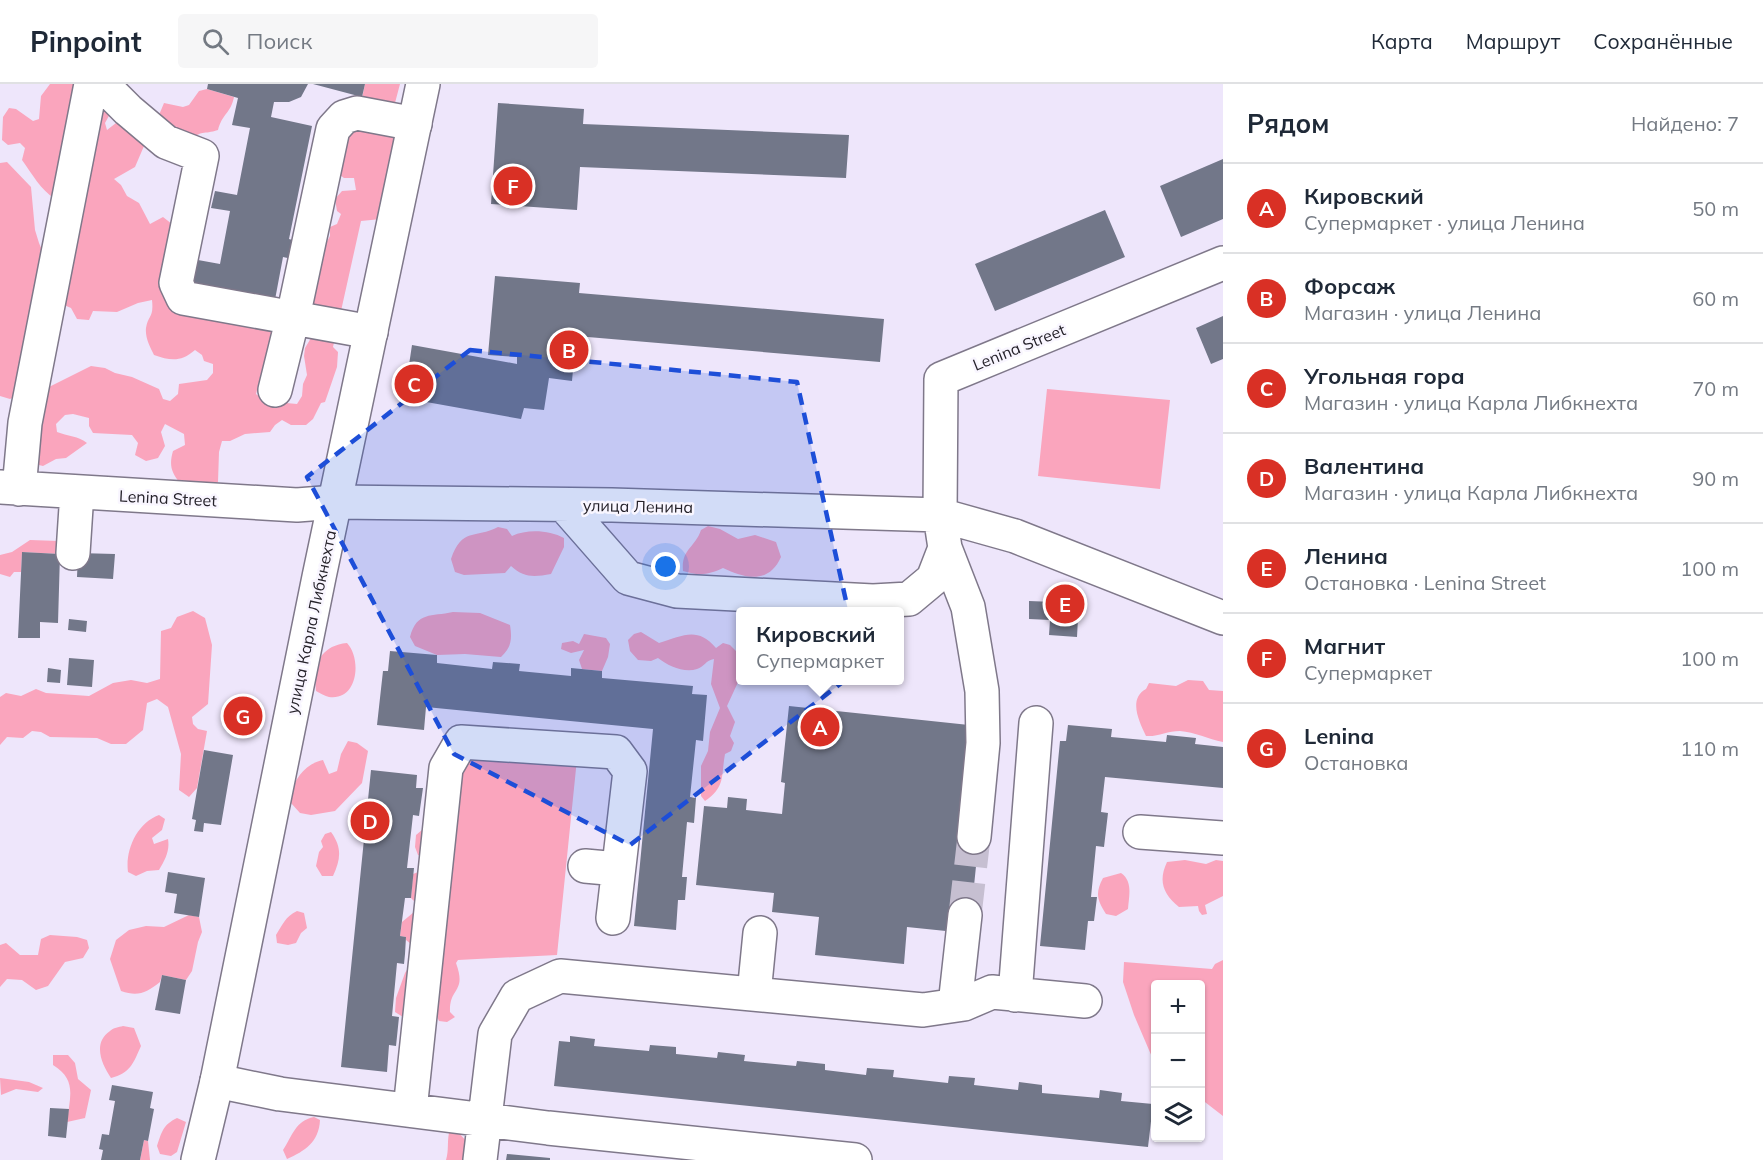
<!DOCTYPE html>
<html lang="ru">
<head>
<meta charset="utf-8">
<style>
  body { margin:0; font-family:Mulish,sans-serif; background:#f6f6f7; color:#1f2937 }
  .controls { position:absolute; right:18px; bottom:18px; display:grid; overflow:hidden; border-radius:6px; box-shadow:0 2px 4px #0004 }
  .controls button { width:54px; height:54px; display:grid; place-items:center; padding:0; border:0; border-bottom:2px solid #e0e1e3; background:#fff; color:#1f2937; font:30px sans-serif }
  .you { position:absolute; left:666px; top:483px; width:21px; height:21px; margin:-15px; border:4px solid #fff; border-radius:50%; background:#1a73e8; box-shadow:0 0 0 9px #1a73e833 }
  .badge { display:grid; place-items:center; width:39px; height:39px; border-radius:50%; background:#d93025; color:#fff; font-size:20px; font-weight:700 }
  .pin { position:absolute; translate:-50% -50%; border:3px solid #fff; box-shadow:0 2px 6px #0006 }
  .popup { position:absolute; left:736px; top:523px; width:168px; height:78px; box-sizing:border-box; display:grid; place-content:center; border-radius:6px; background:#fff; filter:drop-shadow(0 2px 4px #0005); font-size:20px; white-space:nowrap; color:#747a83 }
  .popup b { font-size:22px; color:#1f2937 }
  .popup::after { content:''; position:absolute; left:50%; top:100%; margin-left:-12px; border:12px solid transparent; border-top-color:#fff }
  .list { margin:0; padding:0; list-style:none }
  h2 { display:flex; justify-content:space-between; align-items:center; height:78px; margin:0; padding:0 24px; font-size:26px }
  h2 small { font-size:20px; font-weight:400; color:#747a83 }
  .list li { display:grid; grid-template-columns:39px 1fr auto; gap:18px; align-items:center; box-sizing:border-box; height:90px; padding:0 24px; border-top:2px solid #e0e1e3 }
  .list b { display:block; font-size:22px; white-space:nowrap }
  .list p { margin:0; font-size:20px; white-space:nowrap; color:#747a83 }
  .list em { font-size:20px; font-style:normal; color:#747a83 }
  .icon { flex:none; width:33px; height:33px; fill:none; stroke:currentColor; stroke-width:2; stroke-linecap:round; stroke-linejoin:round }
  .map { position:relative; flex:none; width:1223px; height:1076px; overflow:hidden }
  header { display:flex; align-items:center; gap:36px; box-sizing:border-box; height:84px; padding:0 30px; background:#fff; border-bottom:2px solid #e0e1e3 }
  header strong { font-size:28px }
  nav { display:flex; gap:33px; margin-inline-start:auto; font-size:21px }
  .search { width:420px; height:54px; background:#f6f6f7; display:flex; align-items:center; gap:15px; box-sizing:border-box; padding:0 21px; border-radius:6px; color:#747a83; font-size:22px }
  main { display:flex }
  aside { flex:1; background:#fff }
  .map>svg:first-child { display:block }
  .green { fill:#faa5bd }
  .building { fill:#727789 }
  .lines { fill:none; stroke-linecap:round; stroke-linejoin:round }
  .minor-tunnel { stroke:#c6bfd1; stroke-width:33; stroke-dasharray:33 16; stroke-linecap:butt }
  .minor-casing { stroke:#7f788a; stroke-width:36 }
  .major-casing { stroke:#7f788a; stroke-width:36 }
  .minor { stroke:#fff; stroke-width:33 }
  .major { stroke:#fff; stroke-width:33 }
  .marked { fill:#1d4ed8; fill-opacity:0.2; stroke:#1d4ed8; stroke-width:4.5; stroke-dasharray:12 8; stroke-linejoin:round }
  .labels { text-anchor:middle; stroke-width:5; stroke-linejoin:round; paint-order:stroke }
  .street-label { font-size:16px; fill:#25222a; stroke:#f9f6ff }
</style>
</head>
<body>
<header>
<strong>Pinpoint</strong>
<div class="search"><svg class="icon" aria-label="search" viewBox="0 0 24 24"><circle cx="10" cy="10" r="6"/><path d="M15 15l6 6"/></svg>Поиск</div>
<nav><a>Карта</a><a>Маршрут</a><a>Сохранённые</a></nav>
</header>
<main>
<div class="map">
<svg width="1223" height="1076" viewBox="0 0 1223 1076">
  <rect width="100%" height="100%" fill="#eee6fb"/>
  <!-- green -->
  <path class="green" d="M50,0H111L110,30L105,39L107,46L116,39L131,42L144,62L135,83L114,95L121,101L127,112L139,119L150,140L163,133L172,140L163,185L275,240L274,273L262,286L256,310L265,317L297,320L302,312L303,300L307,291L304,272L305,264L317,244L311,226L323,165L330,152V143L337,140L341,130L337,127L335,115L342,107L356,106L354,94H344L332,85L360,24L365,0H400L391,34L399,57L381,135L361,137L333,263L338,268L337,283L325,318L321,319L313,335L306,341H291L282,336L275,341L270,348L245,350L230,357H222L219,368L218,398L209,405L180,399C171,388 169,381 173,367L185,361L184,350L165,340L161,348L165,362L158,374L146,377L135,371L138,359L132,351L93,349L89,342V334L73,330L65,331L56,340L57,348C67,352 79,352 87,359L66,374L56,375L43,382L31,379L47,304L91,282L105,284L115,289L132,293L159,305L163,315L170,317L178,310L179,300L207,296L213,289V280L204,277L202,271L195,266C181,278 171,277 154,271C150,263 145,254 146,244C148,231 154,234 152,216L138,219L117,228L93,227L89,236L77,235L71,224L64,221L18,311L10,315L0,312V79L7,78L31,103L35,146L39,159L47,178L55,115C41,106 32,90 22,76L25,64L20,59L8,61L2,56L3,33L9,24L16,25L33,37L39,35L41,12Z
    M207,5L234,13C231,29 222,30 218,46C203,51 202,45 188,58L174,51L173,42L166,44L159,31L164,19L183,23L189,21L199,7Z
    M1047,305L1170,316L1160,405L1038,392Z
    M708,442L720,445L738,455L755,451L776,458L781,473C769,500 746,495 723,484C708,491 699,492 683,487C681,465 695,464 701,446Z
    M498,443L507,445L512,452C527,445 549,446 564,454V463L551,490C534,493 524,494 511,482L505,489L464,491L455,488L451,475C462,443 475,455 498,443Z
    M30,456L59,457L60,470L22,468L21,488H14L10,493L0,490V471L12,468Z
    M193,527L205,534L212,561L208,620L192,633L193,640L198,645L207,647L197,704L189,713L179,706L181,670L168,623L157,615L147,619L143,646L126,660H111L97,654L50,653L41,648L32,647L23,654L7,653L0,661V613L6,609L21,612L36,605L46,609L89,612L113,599L131,596L147,599L160,595L161,547L171,544L177,533Z
    M453,528L480,529L510,541C512,554 512,563 501,573L465,570L437,571L415,562L410,553C417,527 431,533 453,528Z
    M641,548L659,559C683,552 697,542 716,564L723,559L730,561L739,570V596L727,622L735,638L730,652L734,659L731,667L725,670C721,691 726,703 705,717L701,712V682L708,667L710,648L720,624L711,600L714,575C706,576 704,583 697,585C684,589 668,582 658,574L651,577L638,576L630,567L628,556L634,550Z
    M584,550L606,554L610,560L608,573L602,587L582,585L579,576L584,566L571,569L561,565L562,559L573,557L579,560Z
    M347,559C362,575 358,617 329,613C325,612 320,609 316,607C313,582 319,562 347,559Z
    M1188,596L1203,597L1209,606L1223,607V658C1208,655 1195,648 1180,647C1167,647 1158,653 1146,652C1139,637 1128,615 1146,605L1149,599L1176,602Z
    M348,657L357,659L368,667L362,699L335,727L311,731L300,729L291,719L289,710C297,694 304,680 323,676L329,690L337,687L341,670Z
    M461,658L578,665L557,871L458,876L456,879C467,909 449,903 450,928L455,933L447,938L439,937L431,920L410,932L403,933L395,928L396,914L405,889L410,881L411,860L406,856V853L400,852L402,838L414,828L417,820L411,814L413,790L421,787L423,773L418,771L415,763L416,751L422,746L429,745Z
    M159,731L165,735L162,746L152,754L154,760L168,755C170,767 165,776 159,786L147,787L136,792L128,788C125,766 137,739 159,731Z
    M331,748C342,763 341,775 333,792H322L316,782L319,768L323,763L321,757L325,750Z
    M1185,776L1206,780L1216,776L1223,777V812L1205,821L1207,830L1202,831L1199,827L1198,822L1179,823C1163,810 1158,797 1167,778Z
    M1121,789C1133,797 1129,812 1128,825L1116,832L1106,830C1097,816 1095,809 1103,794Z
    M297,827L304,829L307,844L301,849L296,859L288,861L277,859L276,851C283,840 285,833 297,827Z
    M189,831L199,833L202,848L198,858L192,887L186,896L162,891L160,898C146,909 138,913 121,907L110,875L116,856L129,846L146,842L164,843Z
    M50,851L77,853L87,856L89,864L83,874L65,878L48,902L36,906L22,896L7,895L0,903V861L6,859L20,871H38L41,855Z
    M1223,876V1032L1201,1015L1200,900H1156L1155,980L1134,931L1123,898L1124,878L1212,885L1215,880Z
    M123,942L134,944L141,962C133,980 130,989 111,994C102,981 92,959 110,947C113,944 119,943 123,942Z
    M53,971H68L75,979L78,995L91,1006L85,1034L67,1038C70,1012 77,996 53,981Z
    M0,994L29,998L43,1004L38,1008L16,1005L1,1011Z
    M314,1033L320,1036C319,1058 305,1067 287,1075L283,1066C293,1051 295,1037 314,1033Z
    M177,1034L186,1038L177,1068L171,1072L160,1070L157,1062C162,1047 163,1041 177,1034Z
    M449,1049H459L474,1066L476,1076H446C449,1066 447,1059 449,1049Z
    M144,1056L148,1057L150,1076H140Z"/>
  <!-- building -->
  <path class="building" d="M208,0H308L301,13L289,18H274L271,33L312,42L289,155L296,157L292,175L283,173L274,221L192,204L198,176L220,180L230,127L211,124L215,107L237,111L250,44L232,41L238,14L207,5Z
    M313,0H365L362,13Z
    M498,19L584,25L583,40L849,51L846,94L580,83L577,126L491,120Z
    M1223,75V135L1181,153L1160,102Z
    M1105,126L1125,173L995,227L975,180Z
    M495,192L580,199L579,209L884,235L880,278L576,252L572,297L549,294L544,326L524,324L521,335L404,314L412,261L517,280V273L488,271Z
    M1223,232V275L1211,280L1196,244Z
    M22,468L60,470L58,539L40,538V554H18Z
    M78,469L115,470L113,495L77,493Z
    M1029,517L1054,518L1053,533L1078,534L1077,553L1049,551L1050,536L1029,535Z
    M69,535L87,537L86,548L68,546Z
    M390,567L437,571V579L492,585L493,578L520,580L519,587L571,592V584L602,587V594L693,602L692,610L707,611L703,657L696,656L690,713L696,714L694,739L687,738L682,793H687L685,816H678L676,846L634,842L653,645L426,623L424,646L377,641L383,587H388Z
    M69,574L94,576L92,603L67,601Z
    M48,584L61,586L60,599L47,598Z
    M238,617L253,621L247,647L231,643Z
    M789,622L969,641L979,753L971,831L948,829L946,847L907,843L904,880L815,871L819,833L772,828L774,809L696,801L704,722L727,724L728,713L747,715L746,726L782,730L785,699L781,698Z
    M1068,641L1112,645L1111,653L1166,658L1167,651L1196,654L1195,660L1223,663V704L1105,693L1101,728L1108,729L1104,763L1096,762L1091,813H1097L1094,837H1088L1085,866L1040,862L1060,657H1066Z
    M204,666L233,671L221,741L204,739L203,748L194,747L196,736L192,735Z
    M371,686L417,691L416,704H423L419,732L413,731L407,784H414L411,814H405L400,852L406,853L405,870L404,880L397,879L392,932L399,933L396,962L389,961L387,988L341,983Z
    M168,788L205,794L199,833L174,829L177,810L165,808Z
    M162,891L186,896L180,930L155,926Z
    M570,952L595,955L594,962L649,967L650,961L676,963V970L717,974L718,968L745,971L744,977L796,982L797,977L825,980V986L866,991L867,984L894,986L893,993L948,999L949,992L975,994L974,1001L1018,1006L1019,998L1042,1001V1009L1099,1014L1100,1006L1122,1009L1121,1017L1153,1020L1148,1063L554,1002L559,957L570,958Z
    M112,1001L153,1008L150,1024L154,1025L148,1057L144,1056L140,1076H101L103,1066L99,1065L102,1050L109,1051L115,1017L109,1016Z
    M50,1024L69,1025L66,1054L48,1052Z
    M507,1070L550,1074V1076H506Z"/>
  <g class="lines">
    <!-- minor-tunnel -->
    <path class="minor-tunnel" d="M965,831L974,753"/>
    <defs>
      <path id="minor" d="M102,0L128,26L166,58L202,72L176,199L183,214L371,248
        M275,306L293,233L333,45L344,33L357,29L415,40
        M0,403L297,421L336,418L612,421L940,431L1015,452L1223,534
        M19,405L25,339L91,0
        M564,421L628,494L677,507L873,517L909,515L933,495L945,464
        M73,469L77,408
        M1140,748L1223,754
        M974,753L983,659L982,607L968,523L945,464L940,431L941,295L1223,179
        M585,782L618,785
        M754,910L760,849
        M1015,911L1036,639
        M955,921L965,831
        M217,997L280,1010L548,1044L855,1076
        M410,1026L446,684L461,658L616,668L630,687L613,834
        M480,1076L495,950L517,912L560,892L923,926L964,920L992,908L1085,917"/>
      <path id="major" d="M198,1076L217,997L319,493L423,0"/>
    </defs>
    <!-- minor casing -->
    <use href="#minor" class="minor-casing"/>
    <!-- major casing -->
    <use href="#major" class="major-casing"/>
    <!-- minor -->
    <use href="#minor" class="minor"/>
    <!-- major -->
    <use href="#major" class="major"/>
  </g>
  <!-- marked area -->
  <path class="marked" d="M470,266L797,298L861,584L630,761L454,670L307,393Z"/>
  <g class="labels">
    <!-- street labels -->
    <g class="street-label">
      <text transform="translate(1019 263) rotate(-22)" y="6">Lenina Street</text>
      <text transform="translate(168 414) rotate(3)" y="6">Lenina Street</text>
      <text transform="translate(638 422) rotate(1)" y="6">улица Ленина</text>
      <text transform="translate(311 538) rotate(-78)" y="6">улица Карла Либкнехта</text>
    </g>
  </g>
</svg>
<div class="controls">
<button>+</button>
<button>−</button>
<button><svg class="icon" aria-label="layers" viewBox="0 0 24 24"><path d="M12 4l9 5-9 5-9-5zM3 14l9 5 9-5"/></svg></button>
</div>
<div class="you"></div>
<div class="pin badge" style="left:820px;top:643px">A</div>
<div class="popup"><b>Кировский</b>Супермаркет</div>
<div class="pin badge" style="left:569px;top:266px">B</div>
<div class="pin badge" style="left:414px;top:300px">C</div>
<div class="pin badge" style="left:370px;top:737px">D</div>
<div class="pin badge" style="left:1065px;top:520px">E</div>
<div class="pin badge" style="left:513px;top:102px">F</div>
<div class="pin badge" style="left:243px;top:632px">G</div>
</div>
<aside>
<h2>Рядом<small>Найдено: 7</small></h2>
<ul class="list">
<li><span class="badge">A</span><div><b>Кировский</b><p>Супермаркет · улица Ленина</p></div><em>50 m</em></li>
<li><span class="badge">B</span><div><b>Форсаж</b><p>Магазин · улица Ленина</p></div><em>60 m</em></li>
<li><span class="badge">C</span><div><b>Угольная гора</b><p>Магазин · улица Карла Либкнехта</p></div><em>70 m</em></li>
<li><span class="badge">D</span><div><b>Валентина</b><p>Магазин · улица Карла Либкнехта</p></div><em>90 m</em></li>
<li><span class="badge">E</span><div><b>Ленина</b><p>Остановка · Lenina Street</p></div><em>100 m</em></li>
<li><span class="badge">F</span><div><b>Магнит</b><p>Супермаркет</p></div><em>100 m</em></li>
<li><span class="badge">G</span><div><b>Lenina</b><p>Остановка</p></div><em>110 m</em></li>
</ul>
</aside>
</main>
</body>
</html>
